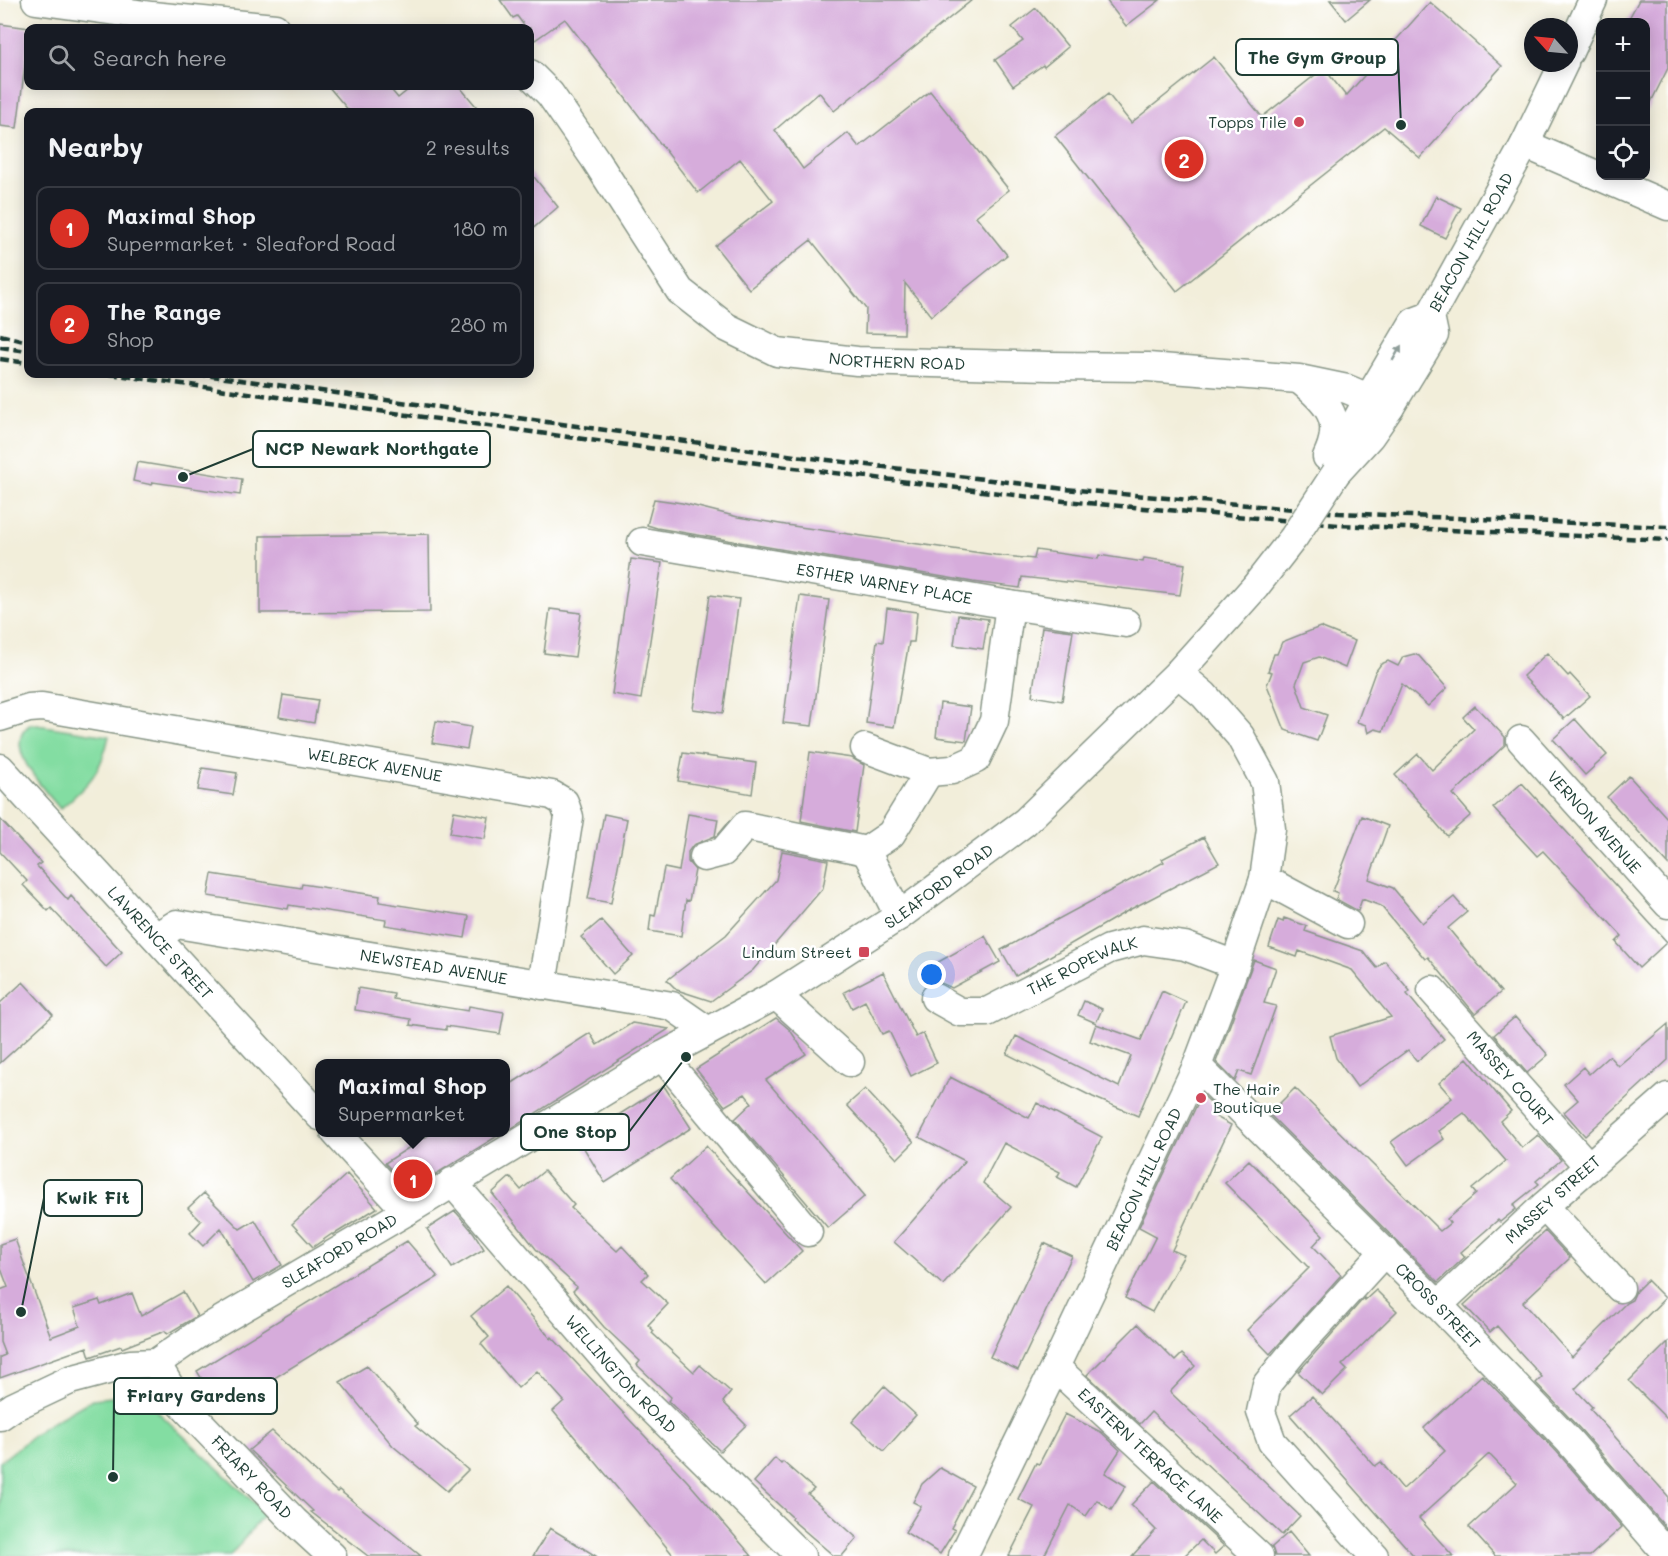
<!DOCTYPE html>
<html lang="en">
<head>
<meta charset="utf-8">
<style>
  body { margin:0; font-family:Mali,sans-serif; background:#20242c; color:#f1f3f6 }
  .controls { position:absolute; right:18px; top:18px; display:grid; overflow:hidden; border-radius:12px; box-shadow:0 3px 15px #0003 }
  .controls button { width:54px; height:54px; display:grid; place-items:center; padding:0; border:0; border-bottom:2px solid #363941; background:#171b24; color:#f1f3f6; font:30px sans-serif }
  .compass { position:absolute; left:1524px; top:18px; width:54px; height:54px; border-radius:50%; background:#171b24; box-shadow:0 3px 15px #0003; rotate:297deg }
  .you { position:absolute; left:932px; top:975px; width:21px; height:21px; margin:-15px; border:4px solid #fff; border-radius:50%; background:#1a73e8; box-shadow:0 0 0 9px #1a73e833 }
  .badge { display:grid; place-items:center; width:39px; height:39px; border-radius:50%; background:#d93025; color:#fff; font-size:20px; font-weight:700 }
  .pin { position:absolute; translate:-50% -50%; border:3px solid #fff; box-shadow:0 2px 6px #0006 }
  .popup { position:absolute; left:315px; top:1059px; width:195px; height:78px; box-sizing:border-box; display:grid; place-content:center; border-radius:12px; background:#171b24; filter:drop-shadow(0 2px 4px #0005); font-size:20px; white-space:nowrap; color:#9ea1a6 }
  .popup b { font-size:22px; color:#f1f3f6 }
  .popup::after { content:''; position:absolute; left:50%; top:100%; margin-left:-12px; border:12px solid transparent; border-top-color:#171b24 }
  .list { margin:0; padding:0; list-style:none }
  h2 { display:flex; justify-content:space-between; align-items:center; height:78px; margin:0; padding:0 24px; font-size:26px }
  h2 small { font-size:20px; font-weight:400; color:#9ea1a6 }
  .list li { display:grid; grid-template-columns:39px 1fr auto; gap:18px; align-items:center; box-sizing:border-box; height:84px; margin:0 12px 12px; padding:0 12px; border:2px solid #363941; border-radius:12px }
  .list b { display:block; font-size:22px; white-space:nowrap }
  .list p { margin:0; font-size:20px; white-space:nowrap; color:#9ea1a6 }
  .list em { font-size:20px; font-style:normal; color:#9ea1a6 }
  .icon { flex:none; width:33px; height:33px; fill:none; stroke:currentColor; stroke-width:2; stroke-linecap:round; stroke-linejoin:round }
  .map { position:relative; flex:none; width:1668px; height:1556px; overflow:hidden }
  .search { position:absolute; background:#171b24; box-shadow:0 3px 15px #0003; left:24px; top:24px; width:510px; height:66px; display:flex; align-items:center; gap:15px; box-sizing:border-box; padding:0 21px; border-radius:12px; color:#9ea1a6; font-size:22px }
  .panel { position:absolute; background:#171b24; box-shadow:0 3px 15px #0003; left:24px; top:108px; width:510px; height:270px; border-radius:12px }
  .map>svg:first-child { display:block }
  .green { fill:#83dda2; stroke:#518d6b; stroke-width:1.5 }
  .building { fill:#d6acdb }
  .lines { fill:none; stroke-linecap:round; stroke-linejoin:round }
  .minor-casing { stroke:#889687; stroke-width:31 }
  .minor { stroke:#fff; stroke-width:28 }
  .rail { stroke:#1f3d34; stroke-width:4.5; stroke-dasharray:9 4.5; stroke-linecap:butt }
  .minor-bridge-casing { stroke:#889687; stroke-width:31; stroke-linecap:butt }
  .minor-bridge { stroke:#fff; stroke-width:28 }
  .oneway { fill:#8f9e9a }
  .poi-dot { fill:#d1495b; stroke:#fff; stroke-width:2 }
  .labels { text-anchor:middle; stroke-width:5; stroke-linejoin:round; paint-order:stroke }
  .poi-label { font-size:16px; fill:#1f3d34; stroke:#fff; text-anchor:end }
  .street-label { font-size:16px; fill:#1f3d34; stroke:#fff }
  .leader { fill:none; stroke:#1f3d34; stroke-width:2 }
  .callout-dot { fill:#1f3d34; stroke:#fff; stroke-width:2 }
  .callout { fill:#fff; stroke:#1f3d34; stroke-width:2 }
  .callout-label { font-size:18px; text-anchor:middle; font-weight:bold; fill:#1f3d34 }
</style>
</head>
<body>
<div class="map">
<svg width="1668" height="1556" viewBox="0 0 1668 1556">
  <rect width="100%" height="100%" fill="#fff"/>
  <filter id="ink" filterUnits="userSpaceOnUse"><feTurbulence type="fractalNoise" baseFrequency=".0167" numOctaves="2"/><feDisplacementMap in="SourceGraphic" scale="12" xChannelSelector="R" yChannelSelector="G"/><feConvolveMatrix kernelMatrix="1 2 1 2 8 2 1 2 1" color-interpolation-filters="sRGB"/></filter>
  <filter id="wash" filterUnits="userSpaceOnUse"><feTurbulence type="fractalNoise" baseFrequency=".008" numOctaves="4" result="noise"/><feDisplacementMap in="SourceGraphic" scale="24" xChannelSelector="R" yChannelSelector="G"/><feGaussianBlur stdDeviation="1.35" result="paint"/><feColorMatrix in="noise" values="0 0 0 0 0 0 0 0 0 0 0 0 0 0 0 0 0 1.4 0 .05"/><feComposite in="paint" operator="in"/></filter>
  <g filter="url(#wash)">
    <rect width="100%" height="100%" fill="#f2eeda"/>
    <!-- green -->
    <path class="green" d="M31,724L109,736C101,774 88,785 60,809C43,788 0,744 31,724Z
      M139,1394L265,1513L230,1556H0V1462L44,1427L93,1399Z"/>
    <g id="blocks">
      <!-- building -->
      <path class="building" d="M500,0H972L834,111L819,92L775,130L803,169L848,133L859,147L930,91L1009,190L976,216L1007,255L931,316L905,283L904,334L865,333L866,309L811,240L749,289L715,246L773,201L740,159L698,193L565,19L535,40L530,33V28H526L517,16L513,18Z
        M1106,0H1160L1126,26Z
        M1330,0H1370L1346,20Z
        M1639,0H1668V68L1646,112V22H1627Z
        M1430,2L1502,66L1420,158L1384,127L1177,291L1055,136L1108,94L1131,123L1214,57L1262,117L1324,68L1346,96Z
        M1036,8L1068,47L1044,67L1043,65L1013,86L995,60L1023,41L1012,27Z
        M0,24L30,28H28V42L17,128L0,126Z
        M328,86H388L398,98L413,86H459L481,112H350Z
        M530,172L558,207L530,231Z
        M1436,196L1461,208L1445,238L1421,226Z
        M137,462L242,479L240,495L153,482L152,485L133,481Z
        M654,499L682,503L738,517L786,525L995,555L1034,559L1036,550L1098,559L1099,555L1143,562L1144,558L1185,564L1180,595L1022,577L1020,588L973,582L657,528L647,525Z
        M429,534L430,612L260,613V536Z
        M631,559L662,563L641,699L612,694Z
        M710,595L739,599L723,713L693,709Z
        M800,596L829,600L812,726L783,723Z
        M887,608L917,612L914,642H909L894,727L866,723L877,641L883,642Z
        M550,609L581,613L575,657L544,653Z
        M958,615L988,619L983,649L954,645Z
        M1042,627L1073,631L1062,701L1032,696Z
        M1320,627L1355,641L1345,668L1319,657L1304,662L1296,684L1304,707L1327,715L1317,741L1285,730L1267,685L1272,672L1268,671L1274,654H1277L1282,642Z
        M1547,653L1568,676L1570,674L1590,696L1564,719L1523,676Z
        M1414,654L1419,656L1447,688L1428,706L1402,684L1383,731L1375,729L1368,733L1366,725L1357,722L1375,672L1381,664L1388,661L1398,666L1403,657Z
        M283,695L318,700L314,723L279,717Z
        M940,703L971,707L966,741L936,737Z
        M1475,706L1505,737V745L1453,794L1471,815L1447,836L1430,816L1431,815L1395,775L1418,754L1432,770L1474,729L1463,717Z
        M1575,719L1607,755L1585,775L1553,739Z
        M436,721L471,727L467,749L432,743Z
        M810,752L852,758L864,765L855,832L801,821Z
        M683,753L756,763L752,794L678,781Z
        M202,768L237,773L233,795L198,790Z
        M1629,776L1668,819V864L1607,797Z
        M1522,783L1667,942L1639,968L1616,942L1622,936L1543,851L1537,856L1493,808Z
        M454,811L489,817L485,839L450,833Z
        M604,814L627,819L611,903L588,899Z
        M688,814L718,819L715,836L693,845L688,852V862L695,870L689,901L686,900L681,936L649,931L651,915L655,916L664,868L679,871Z
        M1362,816L1388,826L1369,879L1393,888L1422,923L1454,897L1467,912L1448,928L1501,992L1475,1014L1428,957L1425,959L1381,906L1362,899L1358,911L1336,899L1338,893L1333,891Z
        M0,819L41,863L37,866L68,900L71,896L122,952L106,967L51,908L48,911L23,885L27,881L0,852Z
        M1204,837L1219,863L1129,910L1016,976L1001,950L1164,862L1162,859Z
        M782,851L828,860L823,888L753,970L711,1001L677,990L667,980L726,935L776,880Z
        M212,874L301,888L302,884L380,896L379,902L469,916L465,938L385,925L386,920L289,905L288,909L208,896Z
        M1284,918L1307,926L1305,931L1363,951L1377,968L1385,961L1410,991L1407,994L1444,1039L1417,1061L1408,1050L1357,1087L1336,1058L1330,1036L1391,1017L1352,970L1299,951L1297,957L1269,947L1278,920L1283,922Z
        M601,920L633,956L613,974L581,937Z
        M985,936L1000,962L952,988L941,983L931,966Z
        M1254,960L1276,968L1264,1003L1276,1006L1251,1075L1239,1071L1235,1081L1216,1062Z
        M883,972L916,1037L923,1033L937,1063L911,1076L889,1031L882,1034L865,1001L852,1008L844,992Z
        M23,982L53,1015L0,1063V1003Z
        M358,988L394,994L393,999L468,1011L469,1006L504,1012L500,1034L446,1026V1030L410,1025L411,1019L355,1010Z
        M1162,991L1186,1002L1138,1116L1093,1097L1007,1054L1016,1036L1119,1087L1131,1056L1090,1041L1096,1024L1141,1040Z
        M1084,1001L1102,1009L1096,1023L1078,1015Z
        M1515,1017L1548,1055L1527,1073L1494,1035Z
        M776,1018L790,1030L806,1054L766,1080L865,1196L828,1228L735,1119L752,1103L745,1094L725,1106L696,1069Z
        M632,1023L669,1029L506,1132V1087L590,1033L597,1045Z
        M1668,1024V1060L1585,1136L1564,1112L1578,1100L1564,1084L1583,1067L1589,1074L1609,1056L1618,1066Z
        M1467,1058L1511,1111L1500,1121L1522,1148L1538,1135L1561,1160L1536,1181L1539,1184L1513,1205L1516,1209L1500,1222L1498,1220L1461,1252L1465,1257L1438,1282L1269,1114L1295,1088L1440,1231L1450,1223L1447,1219L1476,1194L1472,1189L1506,1161L1464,1113L1439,1131L1444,1139L1408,1165L1391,1142L1452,1098L1439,1083Z
        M950,1077L1029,1118L1037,1103L1102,1137L1076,1187L1057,1177L1060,1172L1004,1143L983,1183L1011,1207L943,1285L894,1242L965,1161L919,1137Z
        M664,1086L691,1128L605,1183L579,1140Z
        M865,1089L914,1142L897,1159L847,1105Z
        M1202,1094L1219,1111L1216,1117L1231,1125L1172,1250L1184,1255L1152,1312L1125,1298L1156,1236L1139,1227Z
        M433,1132H504L410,1190L385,1163Z
        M706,1146L802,1251L766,1284L670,1179Z
        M1249,1160L1323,1235L1313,1246L1341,1275L1270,1354L1247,1330L1309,1268L1225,1183Z
        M544,1171L574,1205L571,1208L617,1251L622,1246L648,1274L642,1280L668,1304L648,1325L654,1331L652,1333L694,1372L700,1365L731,1392L723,1402L746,1425L720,1451L668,1401L671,1397L637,1365L640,1361L604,1327L573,1291L577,1287L536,1249L492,1193L510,1177L521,1190Z
        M347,1174L377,1208L333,1235L332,1234L313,1247L292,1224Z
        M204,1193L240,1229L255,1220L282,1265L253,1282L221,1228L203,1246L190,1233L201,1221L188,1208Z
        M455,1211L474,1233L484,1249L452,1268L427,1229Z
        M1545,1231L1570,1258L1523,1302L1572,1357L1626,1303L1632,1300L1636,1291L1647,1280L1665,1298L1575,1389L1592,1407L1590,1409L1668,1496V1530L1581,1430L1536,1383L1542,1377L1497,1326L1490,1332L1464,1305Z
        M15,1239L51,1337L80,1326L74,1308L99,1300L101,1305L132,1293L141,1316L183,1292L197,1316L167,1334L165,1331L122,1348L121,1346L90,1357L87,1347L0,1378V1357L5,1355L0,1342V1290L8,1287L0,1266V1244Z
        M407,1241L438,1277L221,1411L197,1371Z
        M1044,1243L1072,1256L1018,1370L990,1357Z
        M506,1286L551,1339L552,1337L688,1482L752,1556H674L553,1411L564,1401L537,1371L518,1388L481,1344L489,1337L471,1316Z
        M1376,1290L1397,1311L1342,1365L1347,1370L1322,1395L1298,1372L1364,1298L1365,1300Z
        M1138,1324L1175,1361L1182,1354L1195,1366L1170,1392L1300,1516L1282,1535L1151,1412L1140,1424L1087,1375Z
        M1668,1342V1420L1629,1381Z
        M367,1366L418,1424L415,1426L468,1470L447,1491L393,1446L340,1382Z
        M1482,1375L1557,1452L1622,1527L1590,1556H1495L1469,1527L1517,1483L1489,1454L1419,1518L1453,1556H1414L1290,1415L1312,1396L1375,1466L1381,1462L1403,1489L1445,1451L1424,1428Z
        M884,1386L916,1415L884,1451L852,1422Z
        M1065,1414L1101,1432L1120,1450L1105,1473L1126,1486L1111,1510L1097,1500L1086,1516L1070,1505L1044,1556H1009L1034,1507L1018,1499L1036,1463L1039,1464Z
        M272,1431L337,1492L339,1490L421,1556H368L311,1512L313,1511L249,1450Z
        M775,1458L781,1464L783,1462L814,1489L808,1494L857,1538L842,1556H834L791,1519L792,1517L754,1482Z
        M940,1468L973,1486L951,1528L955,1530L940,1554L905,1532L921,1506L913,1502L922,1484Z
        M1154,1481L1224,1546L1215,1554L1201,1540L1184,1556H1132L1156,1530L1131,1505Z
        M550,1528L596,1556H533Z
        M1289,1532L1309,1556H1275L1272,1547Z"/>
    </g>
  </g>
  <g filter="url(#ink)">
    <use href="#blocks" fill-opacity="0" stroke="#889687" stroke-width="1.5"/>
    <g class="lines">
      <defs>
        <g id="minor">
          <path d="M36,0L152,16L275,28"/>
          <path d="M1569,52L1593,0"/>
          <path id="s1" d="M530,74L550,94L595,159L680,291L726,327L777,352L857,361L1049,366L1148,367L1299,379L1347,389L1390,407"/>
          <path d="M1525,144L1668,206"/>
          <path d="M1300,380C1328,403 1345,420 1327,457"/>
          <path d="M1340,451L1369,398L1414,322L1430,316"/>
          <path id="s2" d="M1336,473L1370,436L1390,407L1434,335L1430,316L1525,144L1564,63"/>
          <path id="s3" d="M642,542L1010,605L1126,623"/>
          <path id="s4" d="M0,717L29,708L42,707L552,795L564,802L569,817L542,985"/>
          <path id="s5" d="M1521,740L1668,904"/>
          <path d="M865,748L929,772L891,834L866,851L899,916"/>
          <path id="s6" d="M0,768L320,1116"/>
          <path d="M929,772L952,770L976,759L994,721L1010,605"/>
          <path d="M704,857L723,852L745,826L866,851"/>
          <path d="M1264,879L1348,924"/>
          <path id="s7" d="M156,937L177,924L672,1006L708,1031"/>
          <path id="s8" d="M1432,990L1589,1167"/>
          <path d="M776,995L850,1062"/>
          <path id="s9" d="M935,998L960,1012H987L1109,949L1143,940L1185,946L1235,965"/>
          <path d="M662,1056L808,1232"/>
          <path id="s10" d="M1197,1066L1438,1305L1569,1441L1668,1555"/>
          <path d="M335,1132L407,1211"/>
          <path id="s11" d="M452,1182L623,1380L801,1556"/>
          <path d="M1544,1206L1620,1288"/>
          <path id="s12" d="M1438,1305L1544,1206L1668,1097"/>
          <path id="s13" d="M156,1363L177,1399L294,1521L332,1556"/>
          <path id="s14" d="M1055,1367L1259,1556"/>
          <path id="s15" d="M0,1416L13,1407L70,1380L130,1364L156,1363L198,1334L407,1211L662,1056L776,995L899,916L1025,822L1178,673L1255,587"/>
          <path id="s16" d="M963,1556L1055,1367L1197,1066L1235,965L1264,879L1271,829L1265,782L1240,736L1204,695L1178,673"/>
          <path d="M1374,1556L1272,1442L1261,1412L1267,1384L1294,1351L1385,1251"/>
        </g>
      </defs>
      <!-- minor casing -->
      <use href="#minor" class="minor-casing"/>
      <!-- minor -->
      <use href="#minor" class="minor"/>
      <!-- rail -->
      <path class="rail" d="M0,335L28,342
        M0,347L28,351
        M0,359L28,363
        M110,374L794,468L1064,501L1338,525L1668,540
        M197,374L795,456L1065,489L1339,513L1668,527"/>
      <defs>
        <path id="minor-bridge" d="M1255,587L1294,537L1336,473"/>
      </defs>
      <!-- minor-bridge casing -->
      <use href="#minor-bridge" class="minor-bridge-casing"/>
      <!-- minor-bridge -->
      <use href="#minor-bridge" class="minor-bridge"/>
    </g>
    <!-- one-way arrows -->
    <defs><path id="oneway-solid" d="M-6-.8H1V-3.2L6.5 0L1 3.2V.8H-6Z" transform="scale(1.5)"/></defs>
    <use class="oneway" href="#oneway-solid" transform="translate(1397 353) rotate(-60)"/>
  </g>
  <!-- markers -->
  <g class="poi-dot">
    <circle cx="1299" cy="122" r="6"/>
    <rect x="858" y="946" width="12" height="12" rx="3"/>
    <circle cx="1201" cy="1098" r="6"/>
  </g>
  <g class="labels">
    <!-- poi labels -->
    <g class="poi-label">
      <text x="1287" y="128">Topps Tile</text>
      <text x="852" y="958">Lindum Street</text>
      <text x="1213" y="1095" text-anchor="start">The Hair<tspan x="1213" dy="18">Boutique</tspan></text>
    </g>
    <!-- street labels -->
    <g class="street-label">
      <text dy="6" stroke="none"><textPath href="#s2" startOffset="274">BEACON HILL ROAD</textPath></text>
      <text dy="6" stroke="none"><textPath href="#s1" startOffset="500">NORTHERN ROAD</textPath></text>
      <text dy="6" stroke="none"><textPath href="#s3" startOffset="246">ESTHER VARNEY PLACE</textPath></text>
      <text dy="6" stroke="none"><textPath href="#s4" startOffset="381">WELBECK AVENUE</textPath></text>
      <text dy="6" stroke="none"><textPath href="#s5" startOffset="110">VERNON AVENUE</textPath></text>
      <text dy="6" stroke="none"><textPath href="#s15" startOffset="1084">SLEAFORD ROAD</textPath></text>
      <text dy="6" stroke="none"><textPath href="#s6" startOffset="237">LAWRENCE STREET</textPath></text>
      <text dy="6" stroke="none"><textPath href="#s7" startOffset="285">NEWSTEAD AVENUE</textPath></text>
      <text dy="6" stroke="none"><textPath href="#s9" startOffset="162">THE ROPEWALK</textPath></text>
      <text dy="6" stroke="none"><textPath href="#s8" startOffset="118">MASSEY COURT</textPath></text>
      <text dy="6" stroke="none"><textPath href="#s16" startOffset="418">BEACON HILL ROAD</textPath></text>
      <text dy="6" stroke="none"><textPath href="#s12" startOffset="156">MASSEY STREET</textPath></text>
      <text dy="6" stroke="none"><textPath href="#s15" startOffset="382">SLEAFORD ROAD</textPath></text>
      <text dy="6" stroke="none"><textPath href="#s10" startOffset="340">CROSS STREET</textPath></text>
      <text dy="6" stroke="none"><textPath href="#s11" startOffset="256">WELLINGTON ROAD</textPath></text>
      <text dy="6" stroke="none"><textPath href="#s14" startOffset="130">EASTERN TERRACE LANE</textPath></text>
      <text dy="6" stroke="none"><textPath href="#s13" startOffset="150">FRIARY ROAD</textPath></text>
    </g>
  </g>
  <!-- callouts -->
  <path class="leader" d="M1401 125L1398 57M183 477L253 449M686 1057L629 1132M21 1312L44 1198M113 1477L114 1396"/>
  <g class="callout-dot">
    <circle cx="1401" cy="125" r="6"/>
    <circle cx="183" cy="477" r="6"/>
    <circle cx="686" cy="1057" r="6"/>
    <circle cx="21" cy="1312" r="6"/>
    <circle cx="113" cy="1477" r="6"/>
  </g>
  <g class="callout">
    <rect x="1236" y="39" width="162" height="36" rx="6"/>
    <rect x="253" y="431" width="237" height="36" rx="6"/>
    <rect x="521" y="1114" width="108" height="36" rx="6"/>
    <rect x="44" y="1180" width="98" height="36" rx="6"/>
    <rect x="114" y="1378" width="163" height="36" rx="6"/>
  </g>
  <g class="callout-label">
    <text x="1317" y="64">The Gym Group</text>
    <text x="372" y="455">NCP Newark Northgate</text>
    <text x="575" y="1138">One Stop</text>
    <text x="93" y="1204">Kwik Fit</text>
    <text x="196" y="1402">Friary Gardens</text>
  </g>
</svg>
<div class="controls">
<button>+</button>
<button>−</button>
<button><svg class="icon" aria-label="locate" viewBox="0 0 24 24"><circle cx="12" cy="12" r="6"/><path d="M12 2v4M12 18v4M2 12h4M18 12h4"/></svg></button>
</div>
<svg class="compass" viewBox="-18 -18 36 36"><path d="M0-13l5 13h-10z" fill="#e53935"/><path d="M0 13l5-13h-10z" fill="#9ea1a6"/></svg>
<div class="you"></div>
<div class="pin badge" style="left:413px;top:1179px">1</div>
<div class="popup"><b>Maximal Shop</b>Supermarket</div>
<div class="pin badge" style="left:1184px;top:159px">2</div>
<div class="search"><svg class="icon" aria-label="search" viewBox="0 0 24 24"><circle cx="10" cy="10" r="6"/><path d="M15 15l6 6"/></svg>Search here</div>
<section class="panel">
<h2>Nearby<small>2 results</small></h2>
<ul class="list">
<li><span class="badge">1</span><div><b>Maximal Shop</b><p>Supermarket · Sleaford Road</p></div><em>180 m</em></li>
<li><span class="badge">2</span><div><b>The Range</b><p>Shop</p></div><em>280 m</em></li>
</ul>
</section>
</div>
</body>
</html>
